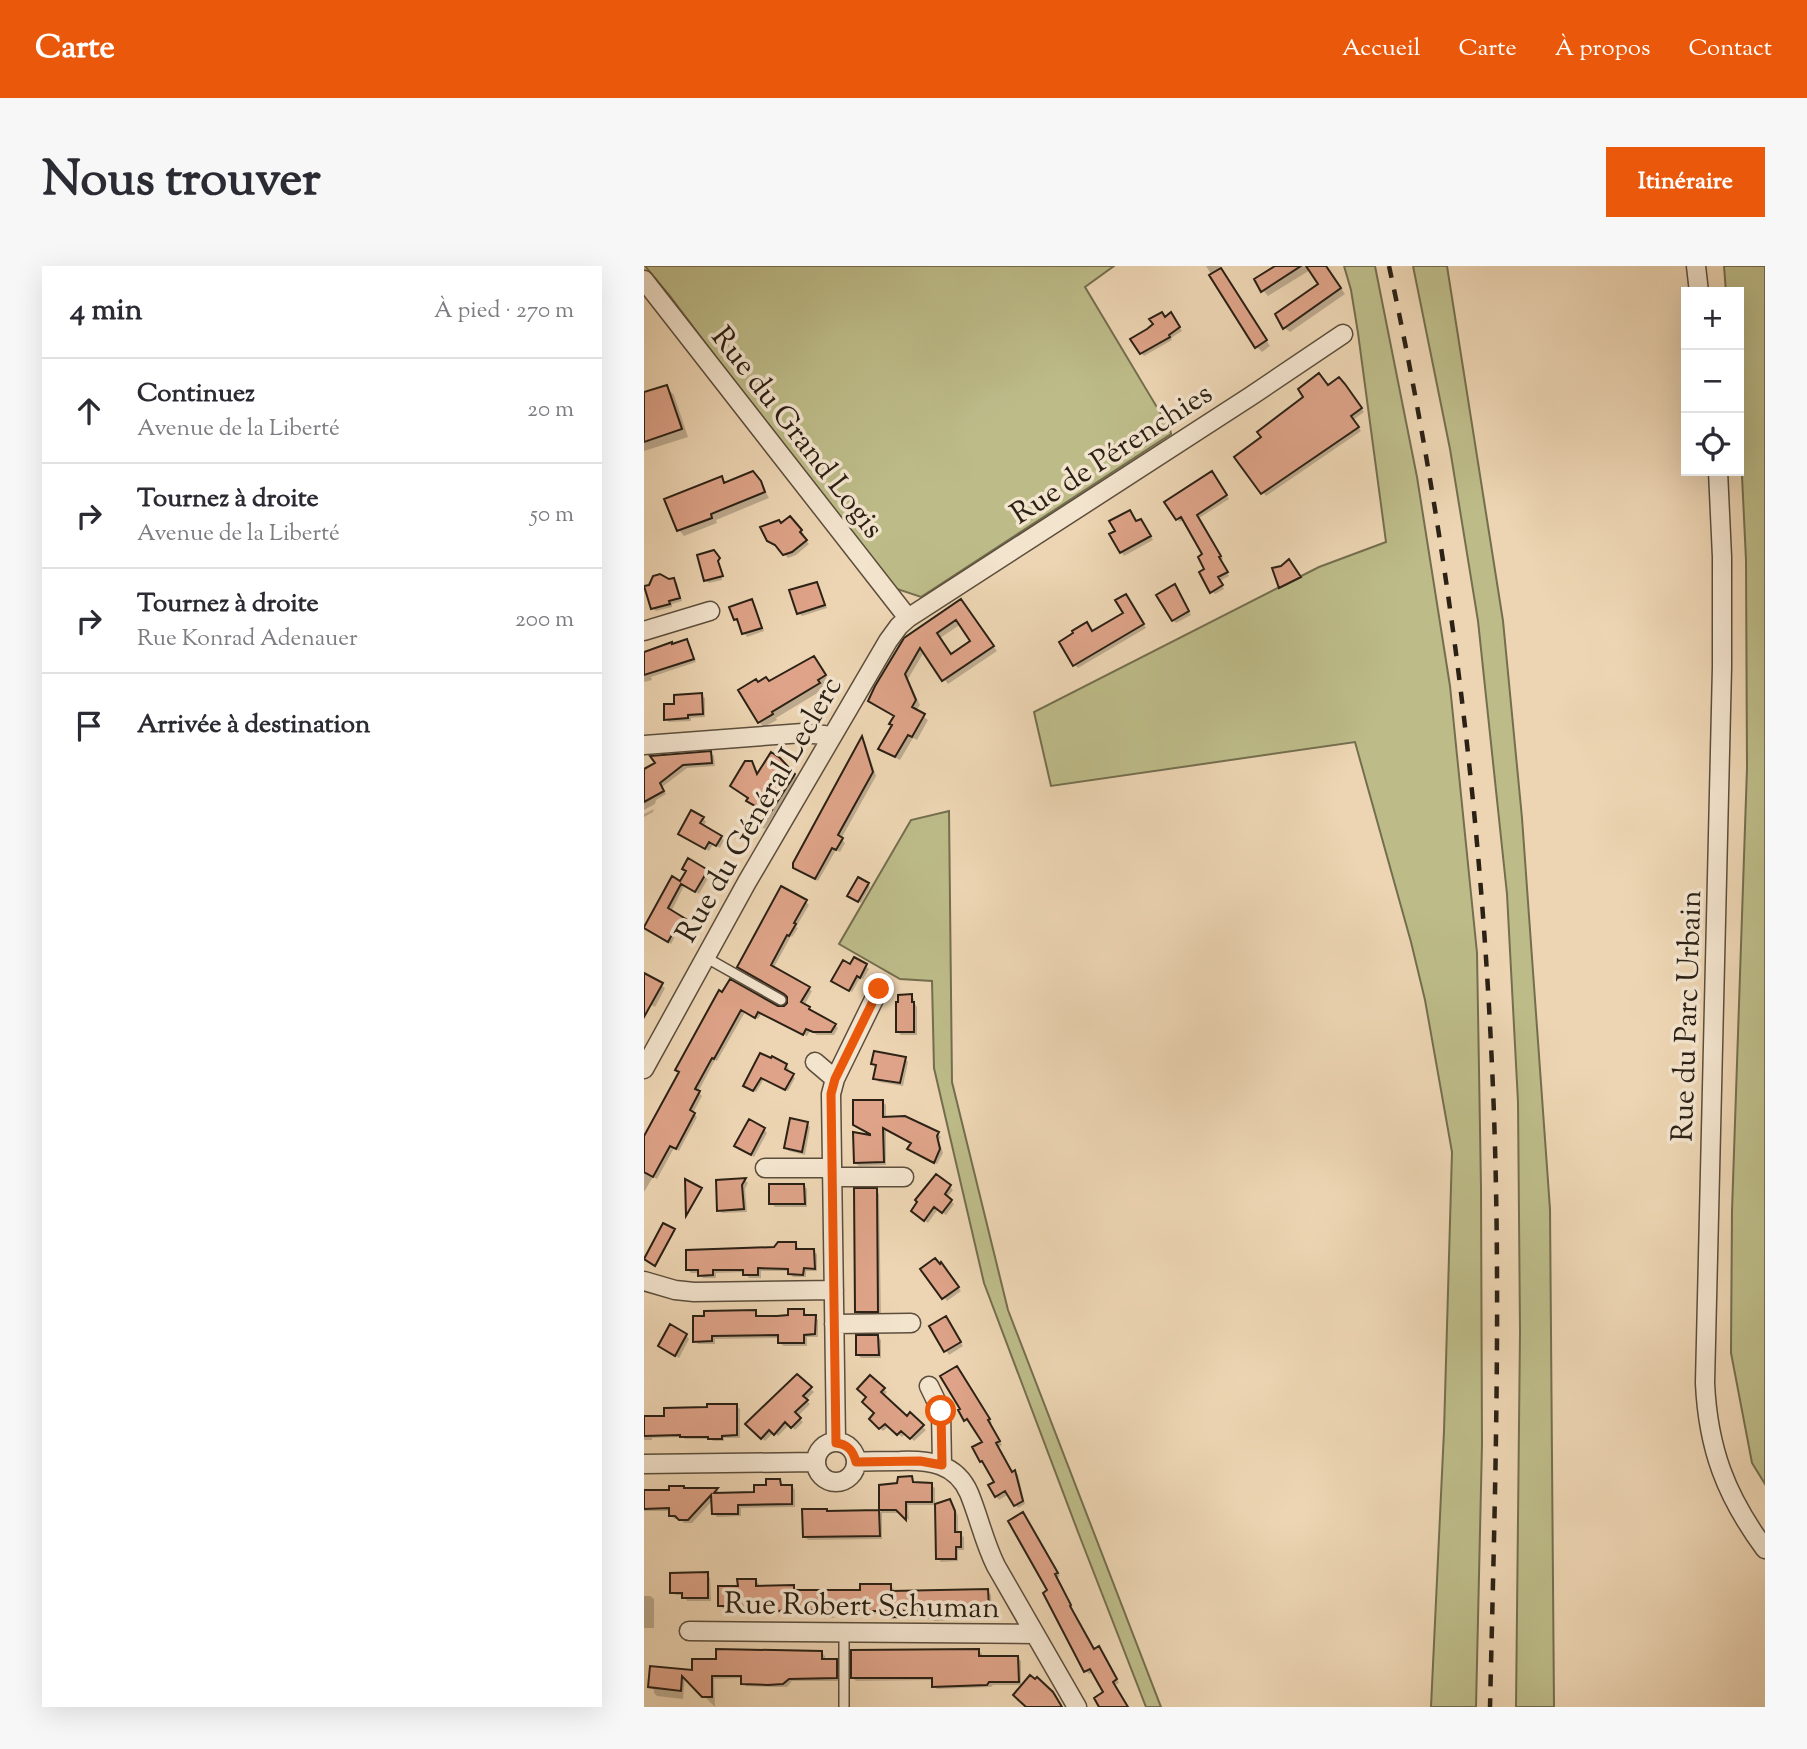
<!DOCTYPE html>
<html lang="fr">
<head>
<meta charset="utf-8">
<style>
  body { margin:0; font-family:"Sorts Mill Goudy",serif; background:#f7f7f7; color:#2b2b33 }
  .controls { position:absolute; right:21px; top:21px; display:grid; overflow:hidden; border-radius:0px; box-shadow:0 7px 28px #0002 }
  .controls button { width:63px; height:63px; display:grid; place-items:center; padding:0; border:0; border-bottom:2px solid #e1e1e2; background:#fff; color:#2b2b33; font:35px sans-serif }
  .stop { position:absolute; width:21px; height:21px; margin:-16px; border:5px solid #ea580c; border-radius:50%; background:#fff }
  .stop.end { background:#ea580c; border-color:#fff; box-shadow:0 2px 7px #0008 }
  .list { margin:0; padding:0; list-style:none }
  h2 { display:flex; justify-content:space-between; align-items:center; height:91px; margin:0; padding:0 28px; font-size:30px }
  h2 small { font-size:23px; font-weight:400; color:#7c7c81 }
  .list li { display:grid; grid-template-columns:46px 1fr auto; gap:21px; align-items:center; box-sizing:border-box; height:105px; padding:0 28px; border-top:2px solid #e1e1e2 }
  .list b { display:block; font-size:26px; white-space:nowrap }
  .list p { margin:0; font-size:23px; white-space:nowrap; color:#7c7c81 }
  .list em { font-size:23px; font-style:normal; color:#7c7c81 }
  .icon { flex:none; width:38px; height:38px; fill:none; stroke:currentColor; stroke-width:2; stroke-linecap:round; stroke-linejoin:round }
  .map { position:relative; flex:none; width:1121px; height:1441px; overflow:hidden; border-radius:0px }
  header { display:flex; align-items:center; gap:42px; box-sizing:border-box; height:98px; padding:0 35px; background:#ea580c; color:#fff }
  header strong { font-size:33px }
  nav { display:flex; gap:38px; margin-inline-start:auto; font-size:24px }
  .intro { display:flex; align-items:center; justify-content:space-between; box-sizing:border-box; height:168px; padding:0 42px }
  h1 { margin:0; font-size:49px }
  .button { padding:18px 32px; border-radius:0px; background:#ea580c; color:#fff; font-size:24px; font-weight:700 }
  main { display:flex; gap:42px; padding:0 42px }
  aside { flex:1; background:#fff; border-radius:0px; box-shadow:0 7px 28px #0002 }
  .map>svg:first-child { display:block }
  .green { fill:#bdbc89; stroke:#746e4f; stroke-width:2 }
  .shadow { fill:#0003; fill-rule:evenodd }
  .building { fill:#dea388; stroke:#2b2115; stroke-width:2; fill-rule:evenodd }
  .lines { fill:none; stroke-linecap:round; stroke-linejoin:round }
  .lane-casing { stroke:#5c4e3c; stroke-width:12 }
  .street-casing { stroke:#5c4e3c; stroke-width:21 }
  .lane { stroke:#f3e4ce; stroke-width:9 }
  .street { stroke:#f3e4ce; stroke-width:18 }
  .rail { stroke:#2b2115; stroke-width:4.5; stroke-dasharray:12 12; stroke-linecap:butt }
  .route { stroke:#ea580c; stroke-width:9 }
  .labels { text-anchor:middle; stroke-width:7; stroke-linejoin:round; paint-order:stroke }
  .street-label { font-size:30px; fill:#2b2115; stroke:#f3e4ce }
</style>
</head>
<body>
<header>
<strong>Carte</strong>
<nav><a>Accueil</a><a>Carte</a><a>À propos</a><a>Contact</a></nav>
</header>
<div class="intro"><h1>Nous trouver</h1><a class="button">Itinéraire</a></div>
<main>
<aside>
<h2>4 min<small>À pied · 270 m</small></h2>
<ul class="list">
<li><svg class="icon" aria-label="ahead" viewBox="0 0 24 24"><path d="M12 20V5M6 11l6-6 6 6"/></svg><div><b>Continuez</b><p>Avenue de la Liberté</p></div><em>20 m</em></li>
<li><svg class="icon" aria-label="right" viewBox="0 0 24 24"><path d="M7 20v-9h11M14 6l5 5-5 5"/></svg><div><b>Tournez à droite</b><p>Avenue de la Liberté</p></div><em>50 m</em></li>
<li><svg class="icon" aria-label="right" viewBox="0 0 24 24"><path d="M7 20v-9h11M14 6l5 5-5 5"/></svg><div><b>Tournez à droite</b><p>Rue Konrad Adenauer</p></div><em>200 m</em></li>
<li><svg class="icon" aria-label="arrive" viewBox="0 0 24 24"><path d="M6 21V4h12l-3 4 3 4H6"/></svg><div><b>Arrivée à destination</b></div></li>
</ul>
</aside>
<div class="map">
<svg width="1121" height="1441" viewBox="0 0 1121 1441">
  <rect width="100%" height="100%" fill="#edd5b3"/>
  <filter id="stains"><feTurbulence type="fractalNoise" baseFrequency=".00286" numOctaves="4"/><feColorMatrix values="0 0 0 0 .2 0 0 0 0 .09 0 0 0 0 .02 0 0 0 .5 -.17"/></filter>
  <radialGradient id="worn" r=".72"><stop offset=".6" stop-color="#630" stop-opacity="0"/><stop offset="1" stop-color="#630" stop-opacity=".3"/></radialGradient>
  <!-- green -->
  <path class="green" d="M1,0H470L441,21L526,163L527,168L277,331L250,322L115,148L26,30Z
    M700,0H731L773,211L806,420L833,687L837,921L838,1178L832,1441H787L800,1165L808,886L781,734L767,676L711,476L407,520L390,446L675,301L742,276L714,67L707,24Z
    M769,0H803L859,355L878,552L906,943L910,1441H872L876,1065L874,836L863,628L834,355L806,183Z
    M1080,0H1121V1218L1108,1197L1087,1087L1088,945L1103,502L1102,294L1095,147V26H1082Z
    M305,545L308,816L364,1044L517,1441H502L434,1266L340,1017L290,802L288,715L256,713L195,678L267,554Z"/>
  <!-- shadow -->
  <path class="shadow" d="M562,0H576L626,80L618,86L613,81Z
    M634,0H682L701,28L646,66L641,62L677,19L666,4L624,30L619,24Z
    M521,52H530L538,65L527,72L528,74L500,90L497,87L511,59Z
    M698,116L720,146L709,154L717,165L622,230L593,191L684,121Z
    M22,121L30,129L44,171L0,185V128Z
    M571,210L585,233L555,252L579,293L577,295L585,310L576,315L580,323L571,328L568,325L561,289L540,253L536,256L533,253Z
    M77,212L83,218L115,213L125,232L72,254L73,257L40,270L35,264L23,234Z
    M486,246L493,257L497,255L500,258L509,274L480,290L477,286L473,265Z
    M149,255L160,268L158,270L165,278L152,289L144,292L135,281L124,274L137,259Z
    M73,289L78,314L65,317L61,314Z
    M30,314L33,317L38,335L28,338V341L12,345L8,342L25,315Z
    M173,318L176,321L183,342L158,350L155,347Z
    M534,323L547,349L532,357L529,354Z
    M485,333L502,362L434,402L431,399L449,367L482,348Z
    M108,335L111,338L120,365L103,371L91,353Z
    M321,340L353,385L304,418L280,386L264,413L276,439L272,445L284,454L273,474L269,472L256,494L241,487L236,482L250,460L252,451L226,434L261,374ZM317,358L329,376L308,390L296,372Z
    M43,375L46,379L52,396L7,411L8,414L0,416V390Z
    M170,392L185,415L178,419L180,423L132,452L133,454L120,461L115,456L114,418L125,417Z
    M57,429L61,432V451L47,452V455L25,456L22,453L32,440Z
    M219,473L221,476L232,510L197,573L201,577L196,586L192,584L174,615L155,605Z
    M67,487L70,490L71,500L43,502L18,521L22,528L12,534L11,538L0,544V505Z
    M135,493L153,512L121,563L110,556L115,542L106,532L108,497L111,500L114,509Z
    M10,543L9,546L0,551V548Z
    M59,552L62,556L59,561L80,574L76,582L69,578L65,585L36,568Z
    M63,605L66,609L55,628L40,620L27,646L45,657L40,666L35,663L27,678L2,662L37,617Z
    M224,618L226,621L217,637L208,632Z
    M162,636L165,639L152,661L154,662L148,671L147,670L129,703L168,725L160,740L191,759L194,762L190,769H173L166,765L163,770L117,748L114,753L101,746L73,795L71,794L54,826L58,830L49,847L53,851L35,885L30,882L13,913L9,911L0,926V874L36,807L75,727L134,742H141L145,738V730L98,704Z
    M207,700H222L225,703L219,713L216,712L208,726L189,715Z
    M2,710L21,722L11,741L0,735V713Z
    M267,730L270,733L271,738L273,741V769H257L254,766Z
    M117,789L145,802L143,806L151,812L144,825L120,813L112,826L103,822Z
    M261,793L264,796L259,820L235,816L231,812L233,802L229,798Z
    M239,836L242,839V853L294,868L297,871L295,874L299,887L293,898L269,886L266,883L268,877L242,863V899L215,900L211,897L227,872Z
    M163,858L166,861L161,889L145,885L142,882Z
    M120,863L123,867L110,891L93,880Z
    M101,914L104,917L101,923L103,946L78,947L75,944L74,915Z
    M43,916L58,924L43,950Z
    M160,920L163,923V941H131L127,937Z
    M306,921L309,924L303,931L310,938L302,949L294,943L284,957L272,948Z
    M232,924L235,928L237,1049H217L213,1046Z
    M30,964L31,965L12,1000L3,995Z
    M151,978L154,981L155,985H169L173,988V1005H162V1011H149L146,1005H117V1012H105L101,1006L72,1007V1012H59L56,1007H47L44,1004Z
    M301,1002L317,1025L303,1035L300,1031Z
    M159,1045L163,1049L162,1051H171L174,1054V1071H163V1080H139L136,1076V1072L71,1073V1078H54L51,1075L112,1046L115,1052L146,1051Z
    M305,1055L319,1080L305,1089L287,1061Z
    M42,1069L45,1073L35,1092L16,1080Z
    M234,1071L237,1074V1092H217L213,1088Z
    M316,1105L348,1157L347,1158L358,1179L355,1181L369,1207L371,1206L374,1209L381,1238L374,1242L365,1228L355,1234L352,1230L353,1216L337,1195L340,1176L327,1156L325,1157L322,1154Z
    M153,1110L170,1126L162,1134L166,1138L153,1151L159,1156L151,1164L146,1158L134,1170L130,1166L121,1175L104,1158Z
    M226,1111L243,1126L239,1130L263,1152L266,1149L282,1164L270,1175L262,1167L258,1171L245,1160L239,1165L227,1153L233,1147L224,1131Z
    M92,1140L96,1143V1172H80V1175H69L67,1173H41L38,1171L8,1172V1174H0V1152H22Z
    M268,1212L271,1218L287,1219L291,1222V1239H264L265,1254L257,1247H238V1273L164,1274L160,1270L184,1247L237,1246L236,1221L255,1218Z
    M136,1215L139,1221L148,1220L151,1224V1241L97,1242V1250L73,1251L69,1247V1234L48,1257H40L36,1253H31L27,1250V1245H0V1226L73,1224L76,1227L74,1229L112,1228Z
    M306,1235L309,1238L314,1250V1268L320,1271V1284H314V1295L297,1296L294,1292Z
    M379,1248L416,1310L413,1312L429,1343L428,1344L451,1384L458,1385L475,1417L471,1419L484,1441H457L461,1427L450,1406L445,1408L442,1405L405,1325Z
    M63,1308L66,1312L67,1335H43L40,1329H32L28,1326Z
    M111,1314L115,1318V1321H150L153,1326L217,1325L246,1320L250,1323V1327L344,1325L347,1329L348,1345L336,1346V1352L290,1355L287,1351V1347H258V1353H246L242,1348L190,1346V1352H178L175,1346L92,1348L88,1343H80L76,1339L95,1322Z
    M0,1330H6L10,1333V1362H0Z
    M335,1385L338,1388V1392L373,1391L377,1395V1419H349L347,1421L293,1423L290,1420V1414L212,1415L209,1412Z
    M177,1386L181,1390V1395H192L196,1398V1415H148L143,1421H128L102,1420L99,1417L98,1412L70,1413L71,1441L41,1411L39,1433L13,1430L10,1427V1424L5,1421L50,1405Z"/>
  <!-- building -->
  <path class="building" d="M631,0H657L617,26L610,13Z
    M662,0H682L697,22L639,63L631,48L674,18Z
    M577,2L623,74L611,82L565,9Z
    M518,46L521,51L527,46L536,61L525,69L526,71L496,88L486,73L503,63L509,58L505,53Z
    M675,107L684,119L695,111L701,118L718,142L707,150L715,161L617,228L590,191L617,171L613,166L659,131L654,123Z
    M23,119L38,163L0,176V126Z
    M109,205L117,215L121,226L67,248L68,252L33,265L20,233L78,210L80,217Z
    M568,205L583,229L553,249L577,290L575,291L584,306L574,311L579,319L566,327L555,306L560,303L554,291L558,288L537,251L532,254L520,236Z
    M486,244L492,255L497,253L507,270L476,287L465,268L471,265L465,255Z
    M146,250L158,264L156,266L163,274L148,286L139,289L131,279L123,275L116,261L135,254L137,257Z
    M70,284L76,292L74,295L79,310L60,315L53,289Z
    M645,293L657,311L635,322L628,302L637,300Z
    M16,308L25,313L30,312L36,332L25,335L26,338L7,343L0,320L5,319L9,310Z
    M173,316L181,339L153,348L145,324Z
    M531,318L545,345L528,355L512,329Z
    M482,328L500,358L429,400L415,376L429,367L428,365L443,356L448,365L479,347L471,334Z
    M108,333L118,362L98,368L93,353L90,354L85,341Z
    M317,333L350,380L298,415L276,382L261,408L272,434L268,441L281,448L268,471L264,469L251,491L234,483L248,459L245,458L250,450L224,435L231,420L260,372ZM312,354L326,375L307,388L293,367Z
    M43,373L50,393L0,409V386L28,376V378Z
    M170,390L182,409L174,414L176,417L128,446L129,448L114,457L94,424L112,413L114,416L122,411L125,415Z
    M58,427L59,448L44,449V452L20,454V438H30V429Z
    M218,470L229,506L194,569L199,572L192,584L188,582L171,613L149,602V597Z
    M67,485L68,497L39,499L16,517L20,525L0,536V503L11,497L6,490Z
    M127,486L136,492L151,508L117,561L105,553L113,541L102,535L104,532L86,520L101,495H108L113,508Z
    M47,544L60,551L56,557L78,570L72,580L65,576L61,583L34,568Z
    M44,592L64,604L51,626L37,618L24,642L42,653L36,664L32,661L24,676L0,662V661L28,610L36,615L42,605L38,603Z
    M214,611L225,617L214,636L203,630Z
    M137,620L163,634L150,657L152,658L145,670L143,669L127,699L166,721L157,736L166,741L165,743L192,758L187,766H169L162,763L159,769L114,746L111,752L97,744L70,793L68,792L51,823L56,825L46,844L51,847L32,883L26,880L9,911L0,906V870L35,806L31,804L75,724L78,726L86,713L134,740H140L143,737V731L140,728L93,701Z
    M210,691L223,698L216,712L213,710L205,725L187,715L199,694L206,698Z
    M0,707L19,717L0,751Z
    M268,728V736H270V766H252V736H254V729Z
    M230,785L262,791L256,817L229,813L232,799L227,798Z
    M116,787L127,792L128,790L143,798L141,803L150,808L141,824L117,812L109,825L99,820Z
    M209,834H239V851L261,850L295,866L293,870L296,883L290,897L263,883L267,877L239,862L240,896L210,897L209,866L226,869V868L209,859Z
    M146,852L164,856L158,886L140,882Z
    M105,853L121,862L107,889L90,880Z
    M292,908L307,919L301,928L308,934L298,947L290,941L280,955L267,945L273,936L271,934Z
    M102,912L98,919L100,943L73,945L72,914Z
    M41,913L58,922L42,950Z
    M125,918H160L161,938H125Z
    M210,922H233L234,1046H211Z
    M19,957L31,963L11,1000L0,993Z
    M134,976H152V983H170L171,1003L160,1002L159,1009L144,1008V1003L114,1002V1009H99V1004H69V1009L54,1010V1004H42V984L130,981Z
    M291,992L296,998L297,996L315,1021L298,1033L276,1003Z
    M144,1043H160V1049H172L171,1068L160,1069V1077H134V1069L68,1070V1075L49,1076V1050H60V1045L112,1044V1050H133L144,1049Z
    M302,1050L317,1076L300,1086L285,1060Z
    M26,1058L43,1068L31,1090L14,1080Z
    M212,1069H234L235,1089H212Z
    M313,1100L346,1153L344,1154L356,1175L352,1177L368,1206L371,1204L379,1235L370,1240L361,1225L351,1231L344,1219L350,1216L338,1195L336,1196L328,1181L338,1176L323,1153L320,1155L314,1144L316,1143L296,1110Z
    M153,1108L168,1121L159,1130L164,1134L151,1146L157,1152L147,1162L141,1156L130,1169L125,1164L117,1173L101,1158Z
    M226,1109L241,1122L237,1126L263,1150L266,1146L280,1159L266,1173L257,1165L253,1169L241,1158L235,1163L225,1153L230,1147L218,1136L222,1131L213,1123Z
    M63,1138H93V1169L78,1170V1173H64V1171H36V1169L0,1170V1150H20V1142L63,1141Z
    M268,1210L269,1216L288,1217V1236H262V1254L252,1244H235L236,1270L159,1271L158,1243H183V1245L235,1244V1219L253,1217L254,1211Z
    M122,1213H136L137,1219H148V1238L94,1239V1248H68L67,1229L44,1254H35L31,1250H25V1242L0,1243V1224H25V1220H40V1222H74L70,1227L110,1226V1219H122Z
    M306,1233L311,1245V1266H317V1281H312V1293H292L291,1238Z
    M379,1246L414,1307L411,1308L427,1339L426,1340L450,1383L455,1380L473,1413L469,1416L484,1441H455L450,1432L459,1426L446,1403L440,1406L399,1327L403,1324L364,1255Z
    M64,1306V1332H38V1327H26V1307Z
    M93,1313H112V1320L150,1319V1324H216V1318H247V1325L344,1323L345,1343H334L333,1349L285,1352V1344L255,1345V1351H241V1345H210V1343H187V1349H173V1344L87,1346V1340H74V1320H94Z
    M72,1383L178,1385V1393H193V1412L145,1413L139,1418L124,1419L97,1418V1410H68V1431H58L38,1410L37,1425L4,1421L6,1400L48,1404V1393H72Z
    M335,1383V1390H374L375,1416H345L343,1419L288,1421V1412H207V1384Z
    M386,1409L391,1413L393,1411L409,1426L418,1441H382L369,1429Z"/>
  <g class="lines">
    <defs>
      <path id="lane" d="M61,691L137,734
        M200,1367V1441"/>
      <path id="street" d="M1052,0L1055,26
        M0,14L264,352
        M1074,205L1078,291V401L1061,1117C1064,1183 1082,1230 1121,1283
        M0,365L66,345
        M0,479L159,467L180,469L187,471
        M171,796L191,813
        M0,803L103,616L244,375L255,360L264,352L607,130L699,68
        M121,902H188
        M188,911H260
        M0,1015L31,1024L50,1026L190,1024
        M190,1058L267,1057
        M285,1120L297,1145L298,1199
        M192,1176L187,828L191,813L235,723
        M172 1196a20 20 0 1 1 40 0a20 20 0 1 1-40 0Z
        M212,1196C227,1195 241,1195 256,1195C285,1194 312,1197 325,1227C335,1251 340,1276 352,1300L433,1441
        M0,1198L172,1196
        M45,1365L391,1368"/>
    </defs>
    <!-- lane casing -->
    <use href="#lane" class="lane-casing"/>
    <!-- street casing -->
    <use href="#street" class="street-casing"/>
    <!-- lane -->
    <use href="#lane" class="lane"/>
    <!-- street -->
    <use href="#street" class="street"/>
    <!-- rail -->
    <path class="rail" d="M745,0C802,263 836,531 848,800C858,1014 851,1228 846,1441"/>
  </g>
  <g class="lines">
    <!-- route -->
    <path class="route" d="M235,723L191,813L187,828L192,1177C203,1178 209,1184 212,1196L276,1195L298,1199L297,1145"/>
  </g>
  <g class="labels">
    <!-- street labels -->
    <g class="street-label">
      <text transform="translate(154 166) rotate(52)" y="10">Rue du Grand Logis</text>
      <text transform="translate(467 187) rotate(-33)" y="10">Rue de Pérenchies</text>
      <text transform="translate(114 543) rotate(-60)" y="10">Rue du Général Leclerc</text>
      <text transform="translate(1042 750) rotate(-88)" y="10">Rue du Parc Urbain</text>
      <text transform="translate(218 1339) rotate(1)" y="10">Rue Robert Schuman</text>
    </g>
  </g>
  <rect width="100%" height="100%" filter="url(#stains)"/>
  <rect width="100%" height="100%" fill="url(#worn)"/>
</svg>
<div class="controls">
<button>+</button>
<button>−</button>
<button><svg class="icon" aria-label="locate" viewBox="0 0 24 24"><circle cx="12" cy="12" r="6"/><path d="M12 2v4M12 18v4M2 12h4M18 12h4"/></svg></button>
</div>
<div class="stop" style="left:297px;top:1145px"></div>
<div class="stop end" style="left:235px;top:723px"></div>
</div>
</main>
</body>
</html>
